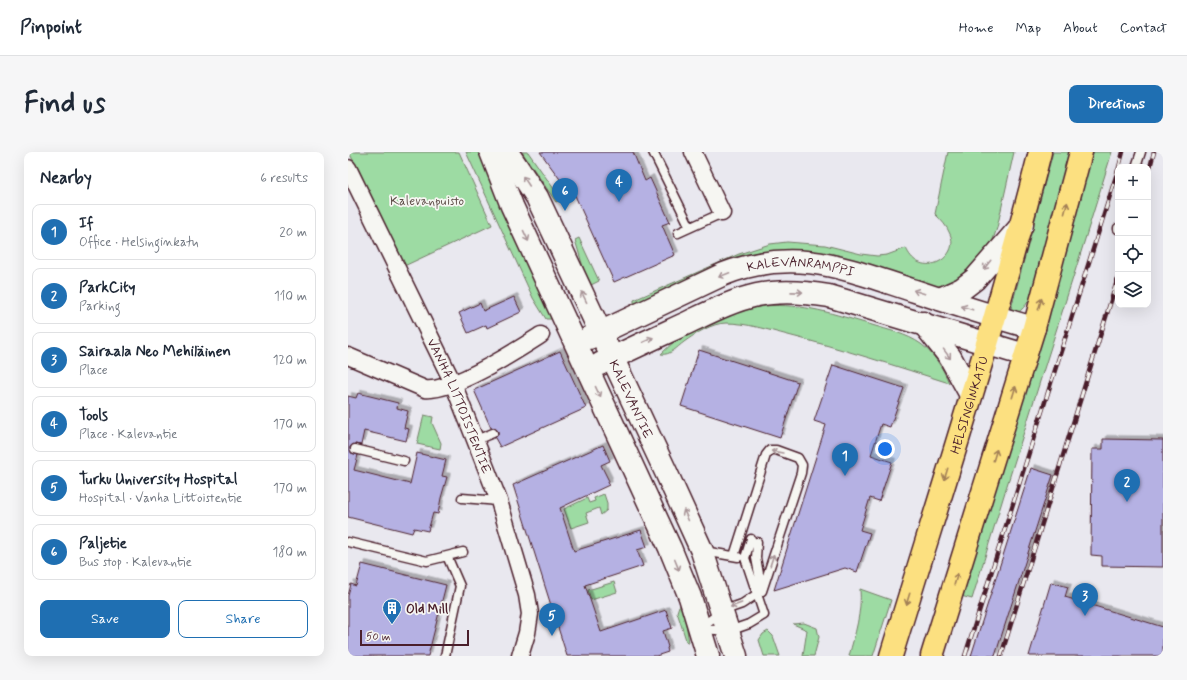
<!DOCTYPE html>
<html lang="en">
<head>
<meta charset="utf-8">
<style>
  body { margin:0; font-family:Mynerve,sans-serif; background:#f6f6f7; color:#1f2937 }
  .controls { position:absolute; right:12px; top:12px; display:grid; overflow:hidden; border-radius:8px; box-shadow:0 4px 16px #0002 }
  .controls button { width:36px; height:36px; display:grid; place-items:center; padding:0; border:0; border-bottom:1px solid #e0e1e3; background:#fff; color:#1f2937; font:20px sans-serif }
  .scale { position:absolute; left:12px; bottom:10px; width:109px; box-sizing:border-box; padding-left:4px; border:2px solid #4a1f2b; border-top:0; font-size:11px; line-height:14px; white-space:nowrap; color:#4a1f2b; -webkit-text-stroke:3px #f6f6f2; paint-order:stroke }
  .you { position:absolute; left:537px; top:297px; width:14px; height:14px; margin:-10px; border:3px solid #fff; border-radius:50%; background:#1a73e8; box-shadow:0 0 0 6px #1a73e833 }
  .badge { display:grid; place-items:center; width:26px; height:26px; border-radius:50%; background:#1f6fb2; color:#fff; font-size:13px; font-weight:700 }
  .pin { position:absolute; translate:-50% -33px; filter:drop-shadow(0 1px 2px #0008) }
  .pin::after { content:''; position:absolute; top:21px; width:14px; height:12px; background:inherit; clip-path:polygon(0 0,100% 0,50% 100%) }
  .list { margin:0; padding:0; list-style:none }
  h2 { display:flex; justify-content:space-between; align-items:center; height:52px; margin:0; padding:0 16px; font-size:17px }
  h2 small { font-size:13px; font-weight:400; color:#747a83 }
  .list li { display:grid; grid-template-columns:26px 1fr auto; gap:12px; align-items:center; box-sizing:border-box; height:56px; margin:0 8px 8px; padding:0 8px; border:1px solid #e0e1e3; border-radius:8px }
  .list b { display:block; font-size:15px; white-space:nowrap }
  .list p { margin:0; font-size:13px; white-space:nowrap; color:#747a83 }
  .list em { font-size:13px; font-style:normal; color:#747a83 }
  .actions { display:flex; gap:8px; padding:12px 16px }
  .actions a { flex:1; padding:9px 0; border:1px solid #1f6fb2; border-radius:8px; text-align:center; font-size:14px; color:#1f6fb2 }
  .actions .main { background:#1f6fb2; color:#fff }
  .icon { flex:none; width:22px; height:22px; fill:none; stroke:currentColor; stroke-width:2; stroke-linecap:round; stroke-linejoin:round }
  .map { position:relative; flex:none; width:815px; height:504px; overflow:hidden; border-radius:8px }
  header { display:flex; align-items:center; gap:24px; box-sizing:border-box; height:56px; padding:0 20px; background:#fff; border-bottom:1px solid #e0e1e3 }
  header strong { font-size:19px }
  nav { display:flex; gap:22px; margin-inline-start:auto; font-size:14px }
  .intro { display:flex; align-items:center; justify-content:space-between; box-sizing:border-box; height:96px; padding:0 24px }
  h1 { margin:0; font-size:28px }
  .button { padding:10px 18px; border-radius:8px; background:#1f6fb2; color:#fff; font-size:14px; font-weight:700 }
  main { display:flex; gap:24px; padding:0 24px }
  aside { flex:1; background:#fff; border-radius:8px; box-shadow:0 4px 16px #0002 }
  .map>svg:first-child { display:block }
  .green { fill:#9ddba3; stroke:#747d67 }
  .building { fill:#b5b1e3; stroke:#4a1f2b; filter:url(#shadow) }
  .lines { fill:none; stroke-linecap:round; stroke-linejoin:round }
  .service-casing { stroke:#4a1f2b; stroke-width:11 }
  .minor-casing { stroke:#4a1f2b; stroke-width:19 }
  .secondary-casing { stroke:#4a1f2b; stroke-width:25 }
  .trunk-casing { stroke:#4a1f2b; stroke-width:25 }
  .service { stroke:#f6f6f2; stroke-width:8 }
  .minor { stroke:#f6f6f2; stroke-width:16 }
  .secondary { stroke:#f6f6f2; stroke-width:22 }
  .trunk { stroke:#fce080; stroke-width:22 }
  .rail-casing { stroke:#4a1f2b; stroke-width:4.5 }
  .rail { stroke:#f6f6f2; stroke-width:3; stroke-dasharray:9; stroke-linecap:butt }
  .oneway { stroke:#a99598 }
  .oneway2 { stroke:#a38056 }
  .labels { text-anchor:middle; stroke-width:3.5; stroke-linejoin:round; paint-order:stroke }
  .park-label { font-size:13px; fill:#5f4e49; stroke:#f6f6f2 }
  .street-label { font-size:13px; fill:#4a1f2b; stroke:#f6f6f2 }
  .poi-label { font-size:13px; font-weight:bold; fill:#4a1f2b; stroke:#f6f6f2; text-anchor:start }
</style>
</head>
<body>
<header>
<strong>Pinpoint</strong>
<nav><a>Home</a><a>Map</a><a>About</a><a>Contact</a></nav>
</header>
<div class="intro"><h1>Find us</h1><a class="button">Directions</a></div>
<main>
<aside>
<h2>Nearby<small>6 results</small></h2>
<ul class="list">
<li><span class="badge">1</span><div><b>If</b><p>Office · Helsinginkatu</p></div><em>20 m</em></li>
<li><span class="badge">2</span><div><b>ParkCity</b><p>Parking</p></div><em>110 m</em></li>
<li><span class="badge">3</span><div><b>Sairaala Neo Mehiläinen</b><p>Place</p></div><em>120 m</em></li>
<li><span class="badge">4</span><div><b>Tools</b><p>Place · Kalevantie</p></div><em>170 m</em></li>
<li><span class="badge">5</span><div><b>Turku University Hospital</b><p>Hospital · Vanha Littoistentie</p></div><em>170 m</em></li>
<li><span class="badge">6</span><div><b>Paljetie</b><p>Bus stop · Kalevantie</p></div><em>180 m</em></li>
</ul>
<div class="actions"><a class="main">Save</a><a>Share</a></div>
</aside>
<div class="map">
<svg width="815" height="504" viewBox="0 0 815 504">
  <defs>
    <filter id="shadow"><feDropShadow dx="3.5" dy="-3.5" stdDeviation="0" flood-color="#0004"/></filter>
  </defs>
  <rect width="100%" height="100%" fill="#e9e8ef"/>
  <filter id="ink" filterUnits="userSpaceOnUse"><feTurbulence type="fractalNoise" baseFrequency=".025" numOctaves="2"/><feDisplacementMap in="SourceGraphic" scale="8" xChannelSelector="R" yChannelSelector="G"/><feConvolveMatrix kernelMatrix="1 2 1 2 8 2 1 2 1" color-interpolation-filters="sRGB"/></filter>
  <g filter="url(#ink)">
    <!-- green -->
    <path class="green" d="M1,0H111L144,73L54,115L51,102Z
      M118,0H131L168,80L206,167H198L185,146Z
      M174,0H180L213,47L208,50Z
      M600,0H666L649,76L641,99L636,107L600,134L589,135L477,103L286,154V148L391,102L422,92L439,90L477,93L513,102L529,104L539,103L558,96C572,129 613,106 602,82C599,74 593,68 587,62Z
      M705,0H722L685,141C680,151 673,162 661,164Z
      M743,0H764C719,149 669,297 624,447L613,444L652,324L683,220Z
      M231,86L251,129L243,133L236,118L227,88Z
      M415,154C457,151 485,162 524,173C540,178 559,182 573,192C586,202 595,216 601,231C548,214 495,197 440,183C420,178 399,171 378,171C364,171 347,182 336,190C329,195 322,204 313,202L331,185L390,159Z
      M76,263L85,265L84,271L93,291L92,297L69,292Z
      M256,342L259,351V358L253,363L251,356L238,361L241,370L223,376L216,357L239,346L241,351L247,349L246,346Z
      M266,430L269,440L243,448L240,438Z
      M512,437L543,448L525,504H501C507,482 514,460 512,437Z
      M335,452L341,491H339L329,460L331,454Z
      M456,471L469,476L471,485L466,504H455L459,478L445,472Z
      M420,479L425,484L432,504H416L411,488L415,482Z"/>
    <!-- building -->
    <path class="building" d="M192,0H285L297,29L302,26L322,70L314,73L327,103L266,130L220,28L214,30Z
      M166,145L173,160L139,176L138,173L120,181L111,161L132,151L135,159Z
      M351,198L450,230L432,286L333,254Z
      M212,199L238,256L152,295L147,286L150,282V279L146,276H143L126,238Z
      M485,213L556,236L542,275L533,272L523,303L544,310L531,349L522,346L512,378L522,381L509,420L497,416L426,438L478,273L466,269Z
      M10,241L50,251L49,256L60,259L56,276L61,277L58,289L16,279L13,293L6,292L2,295L3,301L10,303L6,318L62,332L69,301L98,308L94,324L99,325L93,346L90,362L85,361L80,379L66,376L64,381L0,365V244L8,246Z
      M755,287L815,288V415L754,414V404L743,403L744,297H755Z
      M255,293L262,309L253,313L261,329L260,330L261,333L212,356L226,399L293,378L299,395L289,398L295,414L237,433L253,480L318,458L324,476L315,479L320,495L319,496L320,500L308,504H219L165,333Z
      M683,316L705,323L647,504H623Z
      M14,412L98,433L80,504H0V444L3,432L8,434Z
      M703,430L720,435L717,445L815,475V504H681Z"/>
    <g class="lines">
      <defs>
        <path id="service" d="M305,0L342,75
          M788,15L793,0
          M770,77V76
          M330,81L374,61
          M128,288L145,281
          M7,297L56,309
          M114,346L151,349
          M0,390L79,409L115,400
          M409,390L408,406L414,438
          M356,399L390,405
          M352,476L374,459L394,452L409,442L397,406L403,387
          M354,477L381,479L401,472L416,463L409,442L414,439L453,321L454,313L450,306L428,298H422L418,303L386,404
          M97,504L112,434L99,404"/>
        <g id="minor">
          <path d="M345,0L374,61"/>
          <path id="s1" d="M0,16L105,231L151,349L179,443L182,462L179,481L172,504"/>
          <path d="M0,204L77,237C105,240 168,199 193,183"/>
        </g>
        <g id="secondary">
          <path d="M143,0L164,54L322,396L342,445L360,504"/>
          <path id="s2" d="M159,0L189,45L318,320L354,399L388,504"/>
          <path d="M592,147L614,137L627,127L674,73"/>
          <path d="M575,171L602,205L623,243"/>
          <path id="s3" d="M241,186L376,122C448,94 498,117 567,139C606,152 646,165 686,176"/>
          <path d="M252,212C282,197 313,183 343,169C364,159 386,148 409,143C433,138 457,140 481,144L677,203"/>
        </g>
        <g id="trunk">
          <path id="s4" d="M543,504C594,337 649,170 692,0"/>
          <path d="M584,504L686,176L733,0"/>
        </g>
      </defs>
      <!-- service casing -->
      <use href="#service" class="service-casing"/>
      <!-- minor casing -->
      <use href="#minor" class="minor-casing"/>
      <!-- secondary casing -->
      <use href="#secondary" class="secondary-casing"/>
      <!-- trunk casing -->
      <use href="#trunk" class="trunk-casing"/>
      <!-- service -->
      <use href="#service" class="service"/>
      <!-- minor -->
      <use href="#minor" class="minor"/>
      <!-- secondary -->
      <use href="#secondary" class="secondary"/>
      <!-- trunk -->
      <use href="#trunk" class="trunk"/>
      <defs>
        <path id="rail" d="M771,15L775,0
          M800,23L806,0
          M617,504L770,18
          M653,504L770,126"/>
      </defs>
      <!-- rail casing -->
      <use href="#rail" class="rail-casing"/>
      <!-- rail -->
      <use href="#rail" class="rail"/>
    </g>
    <!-- one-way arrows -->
    <defs><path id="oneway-shaft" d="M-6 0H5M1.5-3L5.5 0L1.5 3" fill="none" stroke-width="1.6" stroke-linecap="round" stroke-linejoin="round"/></defs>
    <g class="oneway">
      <use href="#oneway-shaft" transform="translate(178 29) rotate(-124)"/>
      <use href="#oneway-shaft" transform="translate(178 84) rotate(65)"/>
      <use href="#oneway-shaft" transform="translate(639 113) rotate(129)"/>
      <use href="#oneway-shaft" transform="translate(376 123) rotate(158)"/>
      <use href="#oneway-shaft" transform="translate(449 140) rotate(1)"/>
      <use href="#oneway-shaft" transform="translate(571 140) rotate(-162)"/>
      <use href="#oneway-shaft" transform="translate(236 145) rotate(-116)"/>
      <use href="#oneway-shaft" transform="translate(619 156) rotate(-162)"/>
      <use href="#oneway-shaft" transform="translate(300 188) rotate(-25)"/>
      <use href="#oneway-shaft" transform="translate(599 202) rotate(54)"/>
      <use href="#oneway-shaft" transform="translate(250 240) rotate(65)"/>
      <use href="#oneway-shaft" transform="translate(429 300) rotate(-170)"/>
      <use href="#oneway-shaft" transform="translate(338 363) rotate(-114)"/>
      <use href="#oneway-shaft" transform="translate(424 408) rotate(-72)"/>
      <use href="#oneway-shaft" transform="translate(329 413) rotate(68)"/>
      <use href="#oneway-shaft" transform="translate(388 453) rotate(160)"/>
    </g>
    <g class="oneway2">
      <use href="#oneway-shaft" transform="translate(718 56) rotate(-75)"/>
      <use href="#oneway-shaft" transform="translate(692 152) rotate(-74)"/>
      <use href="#oneway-shaft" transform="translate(666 240) rotate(-73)"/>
      <use href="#oneway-shaft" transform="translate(647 303) rotate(-73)"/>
      <use href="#oneway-shaft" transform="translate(598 322) rotate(107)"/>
      <use href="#oneway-shaft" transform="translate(608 427) rotate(-73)"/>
      <use href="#oneway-shaft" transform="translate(560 447) rotate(107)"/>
    </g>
  </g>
  <!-- icons -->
  <defs>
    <symbol id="building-pin" viewBox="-11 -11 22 30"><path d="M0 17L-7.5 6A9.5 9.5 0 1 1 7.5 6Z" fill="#1f6fb2" stroke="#f6f6f2"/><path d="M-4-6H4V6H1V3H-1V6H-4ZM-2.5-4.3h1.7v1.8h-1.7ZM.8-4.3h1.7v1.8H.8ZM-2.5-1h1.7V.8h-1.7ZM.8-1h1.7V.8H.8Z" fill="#fff"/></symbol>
  </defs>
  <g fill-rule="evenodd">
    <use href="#building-pin" x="33" y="445" width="22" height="30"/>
  </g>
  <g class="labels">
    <!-- park labels -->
    <g class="park-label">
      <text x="79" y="53">Kalevanpuisto</text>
    </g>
    <!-- street labels -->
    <g class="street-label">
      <text dy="5" stroke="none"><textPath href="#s3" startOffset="228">KALEVANRAMPPI</textPath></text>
      <text dy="5" stroke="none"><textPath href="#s2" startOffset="277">KALEVANTIE</textPath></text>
      <text dy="5" stroke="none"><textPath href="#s4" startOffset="263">HELSINGINKATU</textPath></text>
      <text dy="5" stroke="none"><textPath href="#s1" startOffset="263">VANHA LITTOISTENTIE</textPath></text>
    </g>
    <!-- poi labels -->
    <g class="poi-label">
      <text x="58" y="461">Old Mill</text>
    </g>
  </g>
</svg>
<div class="controls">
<button>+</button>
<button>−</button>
<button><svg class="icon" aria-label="locate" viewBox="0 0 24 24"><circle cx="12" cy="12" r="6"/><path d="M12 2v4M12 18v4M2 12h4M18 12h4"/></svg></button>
<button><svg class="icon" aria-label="layers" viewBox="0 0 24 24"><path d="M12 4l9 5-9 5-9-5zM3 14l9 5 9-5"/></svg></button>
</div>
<div class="scale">50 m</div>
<div class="you"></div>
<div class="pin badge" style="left:497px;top:324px">1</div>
<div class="pin badge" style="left:779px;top:350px">2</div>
<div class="pin badge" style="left:737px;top:464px">3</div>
<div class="pin badge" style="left:271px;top:50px">4</div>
<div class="pin badge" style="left:204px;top:484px">5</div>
<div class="pin badge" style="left:217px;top:59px">6</div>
</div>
</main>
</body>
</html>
